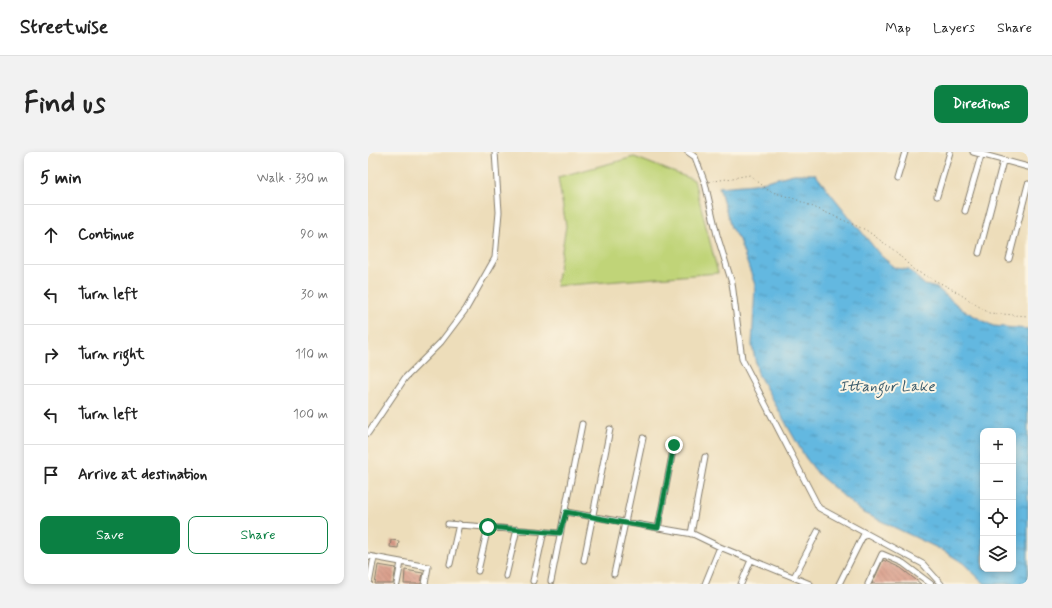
<!DOCTYPE html>
<html lang="en">
<head>
<meta charset="utf-8">
<style>
  body { margin:0; font-family:Mynerve,sans-serif; background:#f2f2f2; color:#222 }
  .controls { position:absolute; right:12px; bottom:12px; display:grid; overflow:hidden; border-radius:8px; box-shadow:0 2px 6px #0003 }
  .controls button { width:36px; height:36px; display:grid; place-items:center; padding:0; border:0; border-bottom:1px solid #e0e0e0; background:#fff; color:#222; font:20px sans-serif }
  .stop { position:absolute; width:12px; height:12px; margin:-9px; border:3px solid #0b8043; border-radius:50%; background:#fff }
  .stop.end { background:#0b8043; border-color:#fff; box-shadow:0 1px 4px #0008 }
  .list { margin:0; padding:0; list-style:none }
  h2 { display:flex; justify-content:space-between; align-items:center; height:52px; margin:0; padding:0 16px; font-size:17px }
  h2 small { font-size:13px; font-weight:400; color:#767676 }
  .list li { display:grid; grid-template-columns:26px 1fr auto; gap:12px; align-items:center; box-sizing:border-box; height:60px; padding:0 16px; border-top:1px solid #e0e0e0 }
  .list b { display:block; font-size:15px; white-space:nowrap }
  .list em { font-size:13px; font-style:normal; color:#767676 }
  .actions { display:flex; gap:8px; padding:12px 16px }
  .actions a { flex:1; padding:9px 0; border:1px solid #0b8043; border-radius:8px; text-align:center; font-size:14px; color:#0b8043 }
  .actions .main { background:#0b8043; color:#fff }
  .icon { flex:none; width:22px; height:22px; fill:none; stroke:currentColor; stroke-width:2; stroke-linecap:round; stroke-linejoin:round }
  .map { position:relative; flex:none; width:660px; height:432px; overflow:hidden; border-radius:8px }
  header { display:flex; align-items:center; gap:24px; box-sizing:border-box; height:56px; padding:0 20px; background:#fff; border-bottom:1px solid #e0e0e0 }
  header strong { font-size:19px }
  nav { display:flex; gap:22px; margin-inline-start:auto; font-size:14px }
  .intro { display:flex; align-items:center; justify-content:space-between; box-sizing:border-box; height:96px; padding:0 24px }
  h1 { margin:0; font-size:28px }
  .button { padding:10px 18px; border-radius:8px; background:#0b8043; color:#fff; font-size:14px; font-weight:700 }
  main { display:flex; gap:24px; padding:0 24px }
  aside { flex:1; background:#fff; border-radius:8px; box-shadow:0 2px 6px #0003 }
  .map>svg:first-child { display:block }
  .grass { fill:#c0d478; stroke:#6e784a }
  .water { fill:url(#water-ripples); stroke:#406a7e; fill-rule:evenodd }
  .building { fill:url(#building-back-hatch) }
  .lines { fill:none; stroke-linecap:round; stroke-linejoin:round }
  .street-casing { stroke:#847c6b; stroke-width:7 }
  .path { stroke:#847c6b; stroke-width:1; stroke-dasharray:1 3; stroke-linecap:butt }
  .street { stroke:#fff; stroke-width:5 }
  .route { stroke:#0b8043; stroke-width:5 }
  .labels { text-anchor:middle; stroke-width:4; stroke-linejoin:round; paint-order:stroke }
  .water-label { font-size:15px; font-style:italic; fill:#395a6a; stroke:#fcf5e5 }
</style>
</head>
<body>
<header>
<strong>Streetwise</strong>
<nav><a>Map</a><a>Layers</a><a>Share</a></nav>
</header>
<div class="intro"><h1>Find us</h1><a class="button">Directions</a></div>
<main>
<aside>
<h2>5 min<small>Walk · 330 m</small></h2>
<ul class="list">
<li><svg class="icon" aria-label="ahead" viewBox="0 0 24 24"><path d="M12 20V5M6 11l6-6 6 6"/></svg><div><b>Continue</b></div><em>90 m</em></li>
<li><svg class="icon" aria-label="left" viewBox="0 0 24 24"><path d="M17 20v-9H6M10 6l-5 5 5 5"/></svg><div><b>Turn left</b></div><em>30 m</em></li>
<li><svg class="icon" aria-label="right" viewBox="0 0 24 24"><path d="M7 20v-9h11M14 6l5 5-5 5"/></svg><div><b>Turn right</b></div><em>110 m</em></li>
<li><svg class="icon" aria-label="left" viewBox="0 0 24 24"><path d="M17 20v-9H6M10 6l-5 5 5 5"/></svg><div><b>Turn left</b></div><em>100 m</em></li>
<li><svg class="icon" aria-label="arrive" viewBox="0 0 24 24"><path d="M6 21V4h12l-3 4 3 4H6"/></svg><div><b>Arrive at destination</b></div></li>
</ul>
<div class="actions"><a class="main">Save</a><a>Share</a></div>
</aside>
<div class="map">
<svg width="660" height="432" viewBox="0 0 660 432">
  <defs>
    <pattern id="water-ripples" width="26" height="14" patternUnits="userSpaceOnUse"><rect width="26" height="14" fill="#64b8e0"/><path d="M2 4q2-2 4 0t4 0M15 11q2-2 4 0t4 0" fill="none" stroke="#5295b5"/></pattern>
    <pattern id="building-back-hatch" width="6" height="6" patternUnits="userSpaceOnUse"><rect width="6" height="6" fill="#d89a86"/><path d="M-1 5l2 2M0 0l6 6M5-1l2 2" fill="none" stroke="#ae7d6d"/></pattern>
  </defs>
  <rect width="100%" height="100%" fill="#fcf5e5"/>
  <filter id="ink" filterUnits="userSpaceOnUse"><feTurbulence type="fractalNoise" baseFrequency=".025" numOctaves="2"/><feDisplacementMap in="SourceGraphic" scale="8" xChannelSelector="R" yChannelSelector="G"/><feConvolveMatrix kernelMatrix="1 2 1 2 8 2 1 2 1" color-interpolation-filters="sRGB"/></filter>
  <filter id="wash" filterUnits="userSpaceOnUse"><feTurbulence type="fractalNoise" baseFrequency=".012" numOctaves="4" result="noise"/><feDisplacementMap in="SourceGraphic" scale="16" xChannelSelector="R" yChannelSelector="G"/><feGaussianBlur stdDeviation="0.9" result="paint"/><feColorMatrix in="noise" values="0 0 0 0 0 0 0 0 0 0 0 0 0 0 0 0 0 1.4 0 .05"/><feComposite in="paint" operator="in"/></filter>
  <g filter="url(#wash)">
    <rect width="100%" height="100%" fill="#edddba"/>
    <!-- grass -->
    <path class="grass" d="M266,5L326,28L350,121L188,134L198,74L190,25Z"/>
    <!-- water -->
    <path class="water" d="M426,22H447L513,104L528,116L541,118L557,133L569,136L595,158L625,174L660,177V432H617L595,411L576,399L494,360L451,323L437,305L390,222L384,193L387,133L371,88L363,76L351,35L386,32ZM615,279H645V417H615Z"/>
    <g id="blocks">
      <!-- building -->
      <path class="building" d="M23,388L31,389L30,396L22,395Z
        M515,408L533,416L553,432H504Z
        M10,413L28,416L25,432H7Z
        M37,418L55,421L53,432H36Z"/>
    </g>
  </g>
  <g filter="url(#ink)">
    <use href="#blocks" fill-opacity="0" stroke="#847c6b" stroke-width="1"/>
    <g class="lines">
      <defs>
        <path id="street" d="M320,0L327,5L337,31L349,83L364,131L374,207L451,356L555,412L573,432
          M605,0L660,15
          M529,27L537,0
          M569,44L582,0
          M597,59L614,0
          M611,101L635,9
          M641,107L660,32
          M0,281L37,226L73,190L98,157L127,106L131,60L127,0
          M198,360L325,382L352,395L442,432
          M80,372L192,381
          M290,376L306,293
          M323,382L337,305
          M0,404L60,415L57,432
          M216,408L242,277
          M82,412L91,372
          M110,419L120,375
          M246,422L275,286
          M138,424L149,377
          M426,425L450,379
          M165,429L176,379
          M183,429L214,272
          M1,432L6,405
          M29,432L33,410
          M337,432L352,395
          M373,432L383,408
          M471,432L496,382
          M500,432L514,402L535,411L563,432"/>
      </defs>
      <!-- street casing -->
      <use href="#street" class="street-casing"/>
      <!-- path -->
      <path class="path" d="M341,30L382,23L401,39L427,47L498,78L527,99L546,118L584,137L621,161L660,164"/>
      <!-- street -->
      <use href="#street" class="street"/>
    </g>
  </g>
  <g class="lines" filter="url(#ink)">
    <!-- route -->
    <path class="route" d="M120,375L192,381L198,360L257,371L290,376L306,293"/>
  </g>
  <g class="labels">
    <!-- water labels -->
    <g class="water-label">
      <text x="519" y="239">Ittangur Lake</text>
    </g>
  </g>
</svg>
<div class="controls">
<button>+</button>
<button>−</button>
<button><svg class="icon" aria-label="locate" viewBox="0 0 24 24"><circle cx="12" cy="12" r="6"/><path d="M12 2v4M12 18v4M2 12h4M18 12h4"/></svg></button>
<button><svg class="icon" aria-label="layers" viewBox="0 0 24 24"><path d="M12 4l9 5-9 5-9-5zM3 14l9 5 9-5"/></svg></button>
</div>
<div class="stop" style="left:120px;top:375px"></div>
<div class="stop end" style="left:306px;top:293px"></div>
</div>
</main>
</body>
</html>
